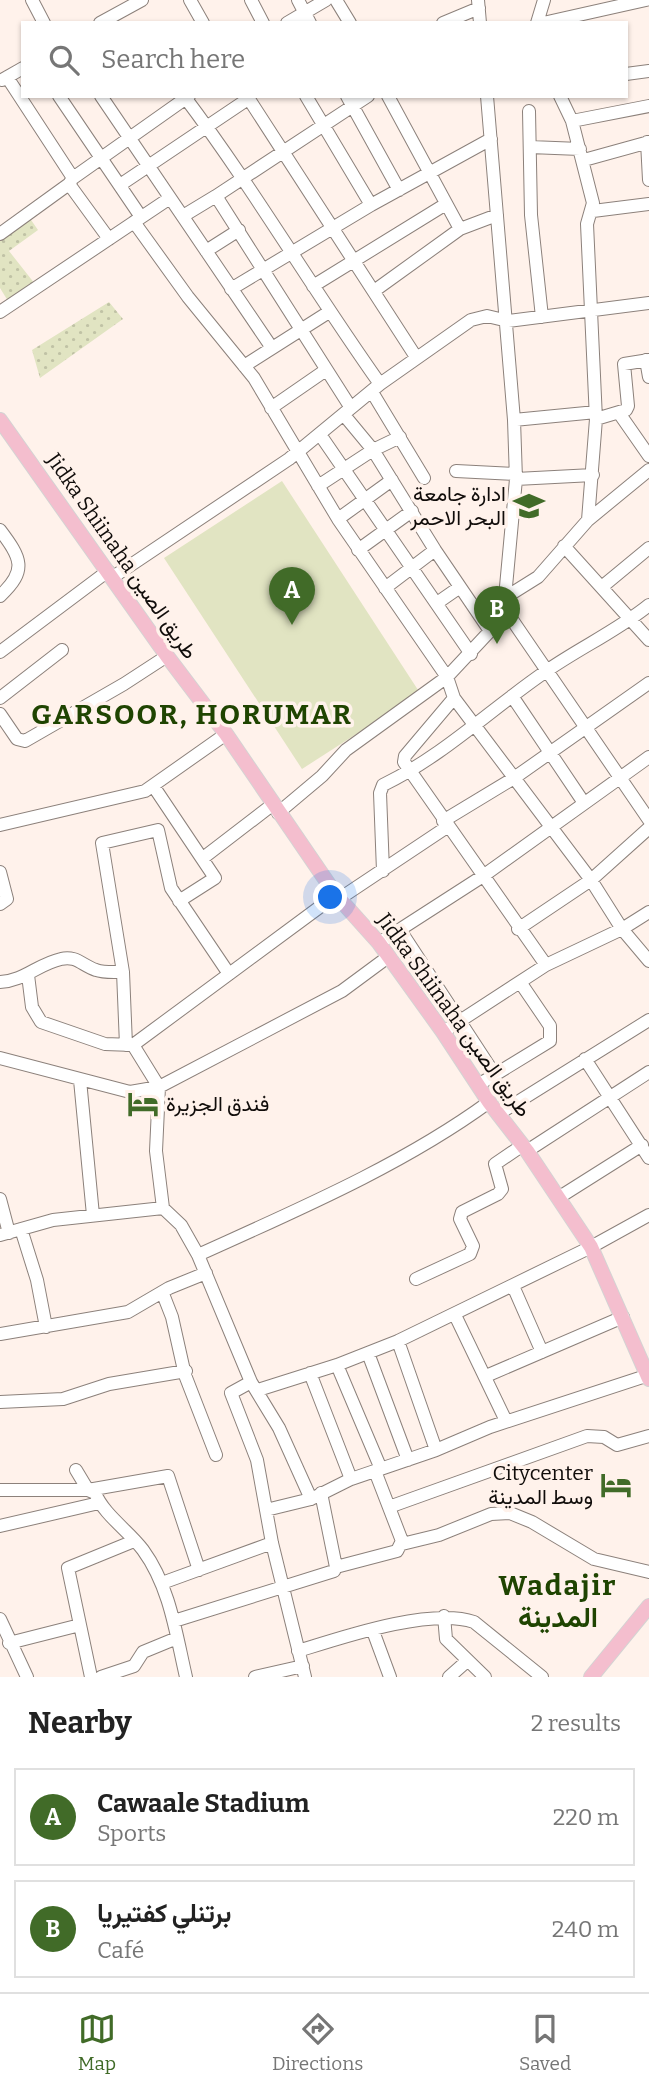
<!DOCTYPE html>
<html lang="en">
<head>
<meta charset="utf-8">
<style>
  body { margin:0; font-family:Bitter,Vazirmatn,serif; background:#f6f6f6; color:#222 }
  .you { position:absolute; left:331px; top:898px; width:24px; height:24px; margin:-18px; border:5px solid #fff; border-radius:50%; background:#1a73e8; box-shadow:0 0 0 10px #1a73e833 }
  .badge { display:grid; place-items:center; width:46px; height:46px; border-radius:50%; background:#416b28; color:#fff; font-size:23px; font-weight:700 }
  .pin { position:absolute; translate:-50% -58px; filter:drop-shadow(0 2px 4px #0008) }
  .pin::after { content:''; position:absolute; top:37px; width:24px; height:21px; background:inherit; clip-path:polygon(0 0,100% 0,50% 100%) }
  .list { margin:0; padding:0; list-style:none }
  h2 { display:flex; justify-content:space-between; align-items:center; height:91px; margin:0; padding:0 28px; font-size:30px }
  h2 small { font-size:23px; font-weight:400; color:#767676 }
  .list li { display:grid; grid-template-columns:46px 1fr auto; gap:21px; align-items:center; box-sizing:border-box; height:98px; margin:0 14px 14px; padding:0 14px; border:2px solid #e0e0e0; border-radius:0px }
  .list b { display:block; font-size:26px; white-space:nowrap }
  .list p { margin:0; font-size:23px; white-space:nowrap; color:#767676 }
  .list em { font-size:23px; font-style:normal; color:#767676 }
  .icon { flex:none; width:38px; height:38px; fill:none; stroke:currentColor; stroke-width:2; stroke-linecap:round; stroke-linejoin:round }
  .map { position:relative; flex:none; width:649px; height:1677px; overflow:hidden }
  .search { position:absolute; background:#fff; box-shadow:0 2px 5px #0004; left:21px; right:21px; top:21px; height:77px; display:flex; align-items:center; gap:18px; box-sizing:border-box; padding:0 24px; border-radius:0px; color:#767676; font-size:26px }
  .sheet { height:315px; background:#fff }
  nav { display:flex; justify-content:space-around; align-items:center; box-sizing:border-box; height:98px; border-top:2px solid #e0e0e0; background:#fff; font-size:19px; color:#767676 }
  nav a { display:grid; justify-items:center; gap:4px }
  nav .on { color:#416b28 }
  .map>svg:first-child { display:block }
  .grass { fill:url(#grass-dots) }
  .pitch { fill:#e1e4c2 }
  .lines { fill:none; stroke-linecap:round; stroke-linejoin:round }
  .minor-casing { stroke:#8c817b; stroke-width:14 }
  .major-casing { stroke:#d4d3d3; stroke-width:16 }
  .minor { stroke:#fff; stroke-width:12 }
  .major { stroke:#f4bece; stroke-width:14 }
  .labels { text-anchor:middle; stroke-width:7; stroke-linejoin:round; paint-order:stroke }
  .poi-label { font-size:21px; fill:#100c0a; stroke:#fff2eb; text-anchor:end }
  .street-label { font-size:21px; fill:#100c0a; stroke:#fff2eb }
  .district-label { font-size:28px; font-weight:bold; letter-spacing:2px; fill:#1f4401; stroke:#fff2eb }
</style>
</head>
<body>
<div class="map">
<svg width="649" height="1677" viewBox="0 0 649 1677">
  <defs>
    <pattern id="grass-dots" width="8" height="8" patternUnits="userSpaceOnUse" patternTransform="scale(1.75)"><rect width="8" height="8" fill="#e1e4c2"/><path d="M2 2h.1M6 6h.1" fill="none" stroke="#c0c2a5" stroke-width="1.8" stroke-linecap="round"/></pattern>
  </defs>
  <rect width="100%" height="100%" fill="#fff2eb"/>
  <!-- grass -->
  <path class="grass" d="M29,217L38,230L9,251L35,284L8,301L0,288V239Z
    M109,302L123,319L40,378L32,350Z"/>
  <!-- pitch -->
  <path class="pitch" d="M282,481L420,693L302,769L164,558Z"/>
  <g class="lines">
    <defs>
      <path id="minor" d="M32,0L44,23
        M190,0L203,23
        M251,0L263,23
        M298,0L310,23
        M336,0L350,23
        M478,0L480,23
        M100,23L142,0
        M287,23L326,0
        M443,23L479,8
        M537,23L544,0
        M543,23L646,0
        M626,74L649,71
        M7,77L73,178
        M2,80L23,68
        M59,96L141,217
        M101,96L272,348
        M184,96C254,189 313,290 380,384
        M247,96L416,357
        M306,96L371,205
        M347,96L399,190
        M388,96L460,229
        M560,96L572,121L593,203L587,224L596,419L588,520
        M529,111L531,215L542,317
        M572,121L649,106
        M647,142L649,180
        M530,147L580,149
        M584,160L649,142
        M69,184L109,239
        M120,185L248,99
        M216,196L368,96
        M593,211L649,204
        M183,216L216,196L351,408
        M134,222L188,297L254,378L338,519L447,677L454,698L591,880L622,929L649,961
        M0,234L69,184L73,178L189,96
        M206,251L239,230
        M313,286L446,204
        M231,289L371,205L491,139
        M374,291L460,229L497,215
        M0,312L170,198
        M646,360L649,377
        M244,366L329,312
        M372,392L424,478
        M271,408L326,370
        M619,413L649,456
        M344,415L373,450L435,550L490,631
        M596,419L626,410L628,406L624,364L649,360
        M514,420L596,412
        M321,436L471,654
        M456,471L516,474
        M516,479L593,475
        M318,486L373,450L400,437
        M338,519L392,480
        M0,530C21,558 28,570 0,596
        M564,546L649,640
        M358,550L412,511
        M113,577L289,459L380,384L471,320L487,316L508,321L649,303
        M603,586L649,548
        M385,588L435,550
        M506,597L538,577L588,520L649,470
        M437,603L460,587
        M504,608L649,820
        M0,652L108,571
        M512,696L584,803
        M0,698L62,650
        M454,698L405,756L404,762L546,965
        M0,714L17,739L25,741L124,684L167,656
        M154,787L215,878L179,901
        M278,813L322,776L346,750L447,677L490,631L504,608L516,479L514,420L487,96
        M443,821L514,778L649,683
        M0,825L145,791L226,734
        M203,858L272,805
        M383,871L380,793L383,785C443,756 491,709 545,672C579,648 617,631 649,605
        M0,872L7,899L0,904
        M339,899L447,827
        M518,929L591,880L649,828
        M400,930L495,1075
        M379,943L483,876L649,757
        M123,972L102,843L158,830L171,888L229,974
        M28,975L32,1007L41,1022L105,1044L133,1045L336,895
        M0,982C24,981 38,964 61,959C76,955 83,966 96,970C104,973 114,972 123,972L126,1045
        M443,1032L546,965L622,929L649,912
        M133,1045L159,1087L156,1151L163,1208
        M0,1058L130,1092L159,1087L342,991L388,957
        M585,1059L649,1158
        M80,1080L93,1215
        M478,1085L550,1041V1026L520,982
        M500,1113L649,1020
        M527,1151L649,1072
        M558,1198L642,1145
        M0,1199L9,1233
        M21,1229L37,1280L46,1327
        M0,1235L53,1220L163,1208L181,1225L198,1255L251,1382L279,1428L311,1499
        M198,1255C295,1211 403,1165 489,1102
        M416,1279L470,1254L473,1246L460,1219L462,1212L498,1194L502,1189L495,1164L523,1145
        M513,1286L542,1352
        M163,1294L172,1317L185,1375L216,1455
        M455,1315L506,1421
        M0,1334L128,1312L169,1288L206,1273
        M398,1341L436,1450
        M368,1353L408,1460
        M337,1365L381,1469
        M310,1373L351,1479
        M486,1376L623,1317
        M251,1382L231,1393L257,1460L272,1543L305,1677
        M258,1390L337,1365L398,1341L591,1247L649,1215
        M0,1402L63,1399L109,1384L186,1371
        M76,1470L88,1490L95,1493C104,1515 129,1531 143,1550C170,1587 176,1634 186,1677
        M0,1490H88L168,1476L199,1570
        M321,1493L336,1567
        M389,1507L587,1436L604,1437L617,1445L649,1436
        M266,1510L311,1499L351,1479L436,1450L490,1427L649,1375
        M0,1526L99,1503
        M402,1544L439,1535L491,1514L510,1513L532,1522L594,1559L649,1572
        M162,1583L272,1543
        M444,1616L446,1639L485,1677
        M0,1619L27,1677
        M174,1621L334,1571L336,1567L397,1551L402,1541L375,1471
        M373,1631L390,1677
        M9,1643L80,1625
        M298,1651C343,1637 431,1607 474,1622L542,1677
        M91,1677L68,1568L134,1541
        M101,1677L134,1666L143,1652L177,1638
        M255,1677L303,1666
        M449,1677L467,1661"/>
      <path id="major" d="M0,420L167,656L226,734L336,895L379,943L443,1032L489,1102L527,1151L591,1247L649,1379
        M591,1677L649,1606"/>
    </defs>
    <!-- minor casing -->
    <use href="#minor" class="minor-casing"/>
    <!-- major casing -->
    <use href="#major" class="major-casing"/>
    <!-- minor -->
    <use href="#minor" class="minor"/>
    <!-- major -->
    <use href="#major" class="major"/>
  </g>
  <!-- icons -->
  <defs>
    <symbol id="school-bare" viewBox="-9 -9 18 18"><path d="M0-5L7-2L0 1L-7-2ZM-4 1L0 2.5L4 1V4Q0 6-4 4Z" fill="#416b28" stroke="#fff2eb" stroke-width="2.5" paint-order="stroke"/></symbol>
    <symbol id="hotel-bare" viewBox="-9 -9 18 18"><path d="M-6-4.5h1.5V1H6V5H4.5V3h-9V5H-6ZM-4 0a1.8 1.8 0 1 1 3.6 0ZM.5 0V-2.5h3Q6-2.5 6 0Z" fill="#416b28" stroke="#fff2eb" stroke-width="2.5" paint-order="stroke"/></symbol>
  </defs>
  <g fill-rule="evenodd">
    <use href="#school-bare" x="507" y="484" width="44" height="44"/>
    <use href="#hotel-bare" x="121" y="1082" width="44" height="44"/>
    <use href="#hotel-bare" x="594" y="1463" width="44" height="44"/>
  </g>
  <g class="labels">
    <!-- poi labels -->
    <g class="poi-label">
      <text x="506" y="501">ادارة جامعة<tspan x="506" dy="24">البحر الاحمر</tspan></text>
      <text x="166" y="1111" text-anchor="start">فندق الجزيرة</text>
      <text x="593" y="1480">Citycenter<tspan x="593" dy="24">وسط المدينة</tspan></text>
    </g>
    <!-- street labels -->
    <g class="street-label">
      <text transform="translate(122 556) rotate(55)" y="7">Jidka Shiinaha طريق الصين</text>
      <text transform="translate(454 1015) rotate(54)" y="7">Jidka Shiinaha طريق الصين</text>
    </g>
    <!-- district labels -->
    <g class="district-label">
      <text x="192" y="724">GARSOOR, HORUMAR</text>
      <text x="558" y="1595">Wadajir<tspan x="558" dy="32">المدينة</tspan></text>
    </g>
  </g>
</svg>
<div class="you"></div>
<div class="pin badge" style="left:292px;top:625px">A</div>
<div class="pin badge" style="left:497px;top:644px">B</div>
<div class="search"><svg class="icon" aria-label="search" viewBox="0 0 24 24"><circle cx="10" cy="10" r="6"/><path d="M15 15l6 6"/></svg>Search here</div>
</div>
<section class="sheet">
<h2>Nearby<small>2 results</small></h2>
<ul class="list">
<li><span class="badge">A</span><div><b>Cawaale Stadium</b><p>Sports</p></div><em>220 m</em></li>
<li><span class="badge">B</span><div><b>برتنلي كفتيريا</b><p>Café</p></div><em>240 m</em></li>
</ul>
</section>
<nav>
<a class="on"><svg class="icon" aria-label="map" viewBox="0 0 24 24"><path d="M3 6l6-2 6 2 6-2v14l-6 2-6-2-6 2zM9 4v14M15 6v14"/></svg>Map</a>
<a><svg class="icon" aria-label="directions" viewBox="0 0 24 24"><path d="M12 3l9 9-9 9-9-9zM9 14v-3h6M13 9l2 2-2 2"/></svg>Directions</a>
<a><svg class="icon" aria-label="saved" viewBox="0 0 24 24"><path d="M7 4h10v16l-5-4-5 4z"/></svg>Saved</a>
</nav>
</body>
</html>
